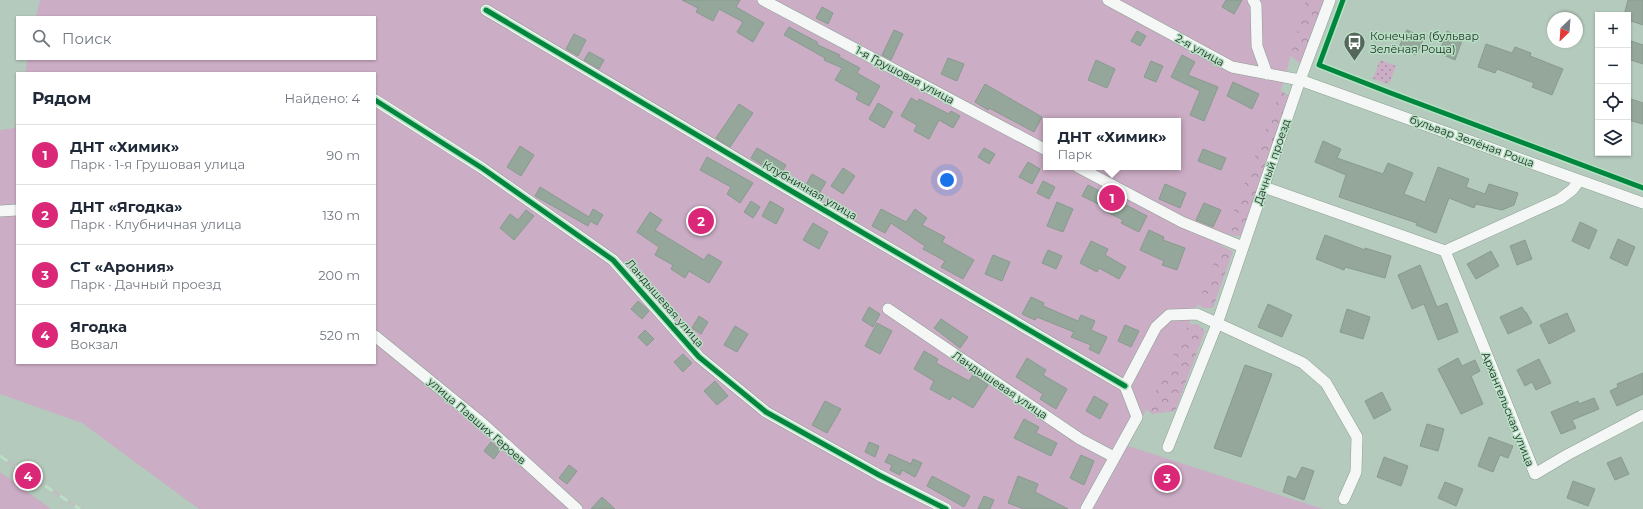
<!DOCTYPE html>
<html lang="ru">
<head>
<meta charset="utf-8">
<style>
  body { margin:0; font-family:Montserrat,sans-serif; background:#f6f6f7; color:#1f2937 }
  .controls { position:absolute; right:12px; top:12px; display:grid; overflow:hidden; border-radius:0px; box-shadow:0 1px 3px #0004 }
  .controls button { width:36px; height:36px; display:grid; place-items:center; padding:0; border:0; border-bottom:1px solid #e0e1e3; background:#fff; color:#1f2937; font:20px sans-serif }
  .compass { position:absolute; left:1547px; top:12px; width:36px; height:36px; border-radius:50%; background:#fff; box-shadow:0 1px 3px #0004; rotate:205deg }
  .you { position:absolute; left:947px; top:180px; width:14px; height:14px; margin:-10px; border:3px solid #fff; border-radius:50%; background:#1a73e8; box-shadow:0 0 0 6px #1a73e833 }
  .badge { display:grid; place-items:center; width:26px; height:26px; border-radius:50%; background:#db2777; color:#fff; font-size:13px; font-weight:700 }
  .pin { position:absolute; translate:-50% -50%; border:2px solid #fff; box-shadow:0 1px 4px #0006 }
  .popup { position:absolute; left:1043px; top:118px; width:138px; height:52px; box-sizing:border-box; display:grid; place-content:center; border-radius:0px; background:#fff; filter:drop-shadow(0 1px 3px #0005); font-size:13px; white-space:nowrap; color:#747a83 }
  .popup b { font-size:15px; color:#1f2937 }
  .popup::after { content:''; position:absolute; left:50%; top:100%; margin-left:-8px; border:8px solid transparent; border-top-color:#fff }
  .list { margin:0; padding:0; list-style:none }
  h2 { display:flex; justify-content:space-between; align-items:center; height:52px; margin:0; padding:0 16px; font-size:17px }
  h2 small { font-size:13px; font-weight:400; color:#747a83 }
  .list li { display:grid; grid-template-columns:26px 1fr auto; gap:12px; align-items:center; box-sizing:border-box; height:60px; padding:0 16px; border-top:1px solid #e0e1e3 }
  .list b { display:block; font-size:15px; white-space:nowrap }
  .list p { margin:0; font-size:13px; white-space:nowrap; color:#747a83 }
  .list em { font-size:13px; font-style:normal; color:#747a83 }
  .icon { flex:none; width:22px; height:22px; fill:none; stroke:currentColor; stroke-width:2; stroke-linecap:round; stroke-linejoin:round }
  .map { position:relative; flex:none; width:1643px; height:509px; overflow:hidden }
  .search { position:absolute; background:#fff; box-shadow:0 1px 3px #0004; left:16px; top:16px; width:360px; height:44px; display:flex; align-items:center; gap:10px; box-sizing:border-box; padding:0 14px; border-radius:0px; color:#747a83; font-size:15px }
  .panel { position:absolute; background:#fff; box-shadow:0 1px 3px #0004; left:16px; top:72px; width:360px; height:292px; border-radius:0px }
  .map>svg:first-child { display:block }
  .forest { fill:url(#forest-crowns) }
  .park { fill:url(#park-dots) }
  .garden { fill:#cbadc5; fill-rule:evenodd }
  .building { fill:#95a69b; stroke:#899b8f }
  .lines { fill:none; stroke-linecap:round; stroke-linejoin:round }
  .minor-casing { stroke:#8d9f93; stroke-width:12 }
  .minor { stroke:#f4f7f5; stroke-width:11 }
  .rail-casing { stroke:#bcc3bf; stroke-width:4.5 }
  .rail { stroke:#b8e0c5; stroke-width:3; stroke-dasharray:9; stroke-linecap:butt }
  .cycleway-casing { stroke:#b8e0c5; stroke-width:8 }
  .cycleway { stroke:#00873e; stroke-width:5 }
  .labels { text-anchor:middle; stroke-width:3; stroke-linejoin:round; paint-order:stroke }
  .poi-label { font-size:11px; fill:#223227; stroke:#b8e0c5; text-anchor:start }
  .street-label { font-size:11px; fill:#223227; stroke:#b8e0c5 }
</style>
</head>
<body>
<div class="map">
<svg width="1643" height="509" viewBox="0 0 1643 509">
  <defs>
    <pattern id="forest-crowns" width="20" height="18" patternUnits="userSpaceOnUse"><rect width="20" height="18" fill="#cbadc5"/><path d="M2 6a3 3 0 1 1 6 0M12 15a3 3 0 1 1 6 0" fill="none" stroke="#a48da0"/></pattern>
    <pattern id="park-dots" width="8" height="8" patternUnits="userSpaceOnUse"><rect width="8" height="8" fill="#cbadc5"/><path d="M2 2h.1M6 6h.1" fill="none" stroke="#a48da0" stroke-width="1.8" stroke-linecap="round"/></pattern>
  </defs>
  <rect width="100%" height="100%" fill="#b4cabc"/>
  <!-- forest -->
  <path class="forest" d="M1278,0H1328L1303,66L1269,38Z
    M1278,88L1292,99L1242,236H1235L1218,231Z
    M1204,238L1233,251L1213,308H1204L1195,303Z
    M1198,324L1205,331L1175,411L1152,414L1145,408L1169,325Z"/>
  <!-- park -->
  <path class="park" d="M1380,60L1396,66L1389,84L1373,79Z"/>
  <!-- garden -->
  <path class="garden" d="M40,0H1306L1283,84L1195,312L1128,446L1323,509H199L82,423L0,394V130L15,128L17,116V363H375V73H25L28,59H375V17H36ZM1046,121H1178V167H1046Z
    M0,472L51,509H0Z"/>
  <!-- building -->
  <path class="building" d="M682,0H740L736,7L764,23L753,42L737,32L743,22L719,9L713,21L696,12L698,8Z
    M1226,0H1242L1234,14L1222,7Z
    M1628,0H1643V25L1628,20V15H1624Z
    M822,7L833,13L828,24L816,18Z
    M789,27L817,42L818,45L840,55L839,57L860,68L857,73L880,86L869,106L856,99L859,93L835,80L842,68L824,60L825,58L784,35Z
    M894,30L903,34L891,60L882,55Z
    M1407,30L1424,38L1416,55L1399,47Z
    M1137,31L1146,36L1140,46L1131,41Z
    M1447,31L1463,38L1455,60L1439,53Z
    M574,34L586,40L578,56L566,49Z
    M1628,40L1643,45V64L1628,59Z
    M1486,44L1512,53L1515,47L1531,53L1530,56L1563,69L1552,95L1532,87L1534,83L1497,69L1495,73L1478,67Z
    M589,52L604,60L599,69L584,60Z
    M1182,55L1195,62L1188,75L1218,87L1204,121L1190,115L1200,91L1171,77Z
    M948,58L964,64L957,81L941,74Z
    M1096,60L1115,69L1107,88L1088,80Z
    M1151,61L1163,66L1156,82L1144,77Z
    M1233,82L1259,94L1252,109L1227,96Z
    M985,84L1042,117L1034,132L989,108L988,110L975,102Z
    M911,98L918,102L919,99L949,114L951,111L960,116L953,128L939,120L929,139L914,131L917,125L901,116Z
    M1628,98L1643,103V124L1628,120Z
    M878,103L893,112L884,128L869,119Z
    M739,104L753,113L730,147L716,138Z
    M1323,141L1341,149L1337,158L1383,174L1388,163L1413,173L1404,194L1425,202L1438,167L1469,179L1466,187L1485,194L1489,184L1518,193L1514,205L1502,210L1476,204L1474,208L1449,198L1436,233L1416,225L1417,223L1339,197L1346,175L1315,162Z
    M520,146L534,155L521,176L507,167Z
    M757,148L786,165L780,176L751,158Z
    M984,148L995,154L989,164L978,157Z
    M1203,149L1226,158L1221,170L1198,161Z
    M707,157L753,183L740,203L727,194L731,187L700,170Z
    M1028,162L1040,169L1032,184L1019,177Z
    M843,168L855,176L843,194L831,186Z
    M812,174L826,182L817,197L803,190Z
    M1043,181L1055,187L1049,199L1037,193Z
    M1165,184L1186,193L1180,208L1159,199Z
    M1088,185L1147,216L1139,232L1121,223L1123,220L1103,210L1104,207L1082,196Z
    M540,187L589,217L593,209L603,215L597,225L590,221L588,226L535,196Z
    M751,201L760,207L753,218L744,212Z
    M770,201L784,209L776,224L762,216Z
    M1057,202L1073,209L1063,232L1047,226Z
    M1204,203L1221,210L1213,227L1196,220Z
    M881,209L906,222L915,209L927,218L922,225L945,237L942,242L974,260L963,279L941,267L945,261L923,249L925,246L891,223L885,233L872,226Z
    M526,210L534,216L514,240L500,228L510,214L518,220Z
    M650,212L662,220L655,230L704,260L708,254L722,262L709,283L689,271L685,278L671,269L673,265L655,255L659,247L637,232Z
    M1580,222L1597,230L1589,249L1572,241Z
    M813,223L828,232L819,249L803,240Z
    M1149,230L1164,237L1163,240L1185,248L1177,270L1162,265L1164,261L1140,250Z
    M1325,235L1365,250V248L1391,256L1385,278L1345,267L1344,270L1316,259Z
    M1618,239L1635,247L1627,266L1610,258Z
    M1525,240L1532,259L1517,265L1510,246Z
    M1091,241L1108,249L1105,255L1126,267L1119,279L1099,268L1097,272L1080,263Z
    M1048,250L1062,256L1056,269L1042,263Z
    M1491,251L1499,266L1476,279L1467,264Z
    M993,255L1010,262L1002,281L985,274Z
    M1420,265L1437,307L1447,303L1458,332L1438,340L1424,304L1412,309L1398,275Z
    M1031,297L1044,303L1043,306L1078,321L1081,315L1095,321L1091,330L1107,337L1099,354L1089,349L1091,345L1071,337L1074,332L1037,317L1035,320L1022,314Z
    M638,301L649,311L642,319L631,309Z
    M1268,304L1292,315L1282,337L1258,327Z
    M869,307L880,314L873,327L862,320Z
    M1522,307L1525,312H1526L1532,323L1508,334L1500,317Z
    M1347,309L1370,317L1363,339L1340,332Z
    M1567,313L1575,331L1549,344L1540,325Z
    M699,316L708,322L701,334L692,328Z
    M941,319L968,337L960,348L934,328Z
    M877,323L892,331L880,354L865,346Z
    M1125,325L1139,331L1131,347L1118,341Z
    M735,326L748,334L737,352L724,345Z
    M645,330L654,339L647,346L638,337Z
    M924,351L938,359L936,363L969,381L973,375L988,385L973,408L952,396L950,400L930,389L934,381L914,369Z
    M683,354L692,363L683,372L674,362Z
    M1027,358L1046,370L1043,375L1067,389L1056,409L1040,399L1043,394L1016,377Z
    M1458,358L1462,366L1475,360L1480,371L1471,376L1483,404L1461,414L1438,369Z
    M1539,359L1551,383L1536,390L1532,382L1525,386L1517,370Z
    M1245,365L1272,374L1241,457L1214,448Z
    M1643,373V394L1617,406L1610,391L1618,387L1617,384Z
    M715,381L728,396L717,405L704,391Z
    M1382,392L1391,410L1374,419L1365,401Z
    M1094,396L1108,404L1100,419L1086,411Z
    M1594,398L1599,409L1572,420L1576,428L1561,434L1551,412L1578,401L1579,404Z
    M825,401L841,409L827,433L812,425Z
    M1024,419L1039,427L1036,433L1057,443L1051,456L1014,438Z
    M1427,424L1444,429L1438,451L1420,446Z
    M1489,437L1513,446L1508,458L1500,455L1493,472L1478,466Z
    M491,442L500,450L494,459L484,451Z
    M869,442L879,446L875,457L865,452Z
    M889,454L911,464L913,459L922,463L915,477L902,470L900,475L890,470L892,465L885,462Z
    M1081,455L1094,461L1084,485L1070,478Z
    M1384,457L1408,466L1401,486L1377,477Z
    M1621,457L1629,474L1615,480L1607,463Z
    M569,465L577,471L567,484L559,478Z
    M1302,467L1314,471L1304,500L1283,492L1288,476L1296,479Z
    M932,476L970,496L964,507L927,486Z
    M1018,476L1038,484L1035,492L1068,509H1024L1008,503Z
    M1573,481L1595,489L1588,506L1567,498Z
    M1445,482L1463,489L1456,506L1438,498Z
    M984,496L994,500L990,509H978Z
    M602,497L615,509H591Z"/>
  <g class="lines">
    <defs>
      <path id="minor" d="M763,0L1046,150
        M1108,0L1232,67L1300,80L1643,203
        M1253,0L1256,5L1257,46L1267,74
        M486,10L788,189L1125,386
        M375,100L482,168L613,260L699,357L766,412L879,475L946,509
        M1078,167L1182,222L1243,247
        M1264,187L1445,251L1535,474L1567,455L1643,415
        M0,211L17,210
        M1445,251L1560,199L1572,190L1579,181
        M888,309L1080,439L1114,457
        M375,336L482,423L577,509
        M1125,386L1156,327L1169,315L1197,314L1303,363L1326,383L1357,437L1356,472L1344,499
        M1168,447L1217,324L1300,80L1330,0
        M1086,509L1137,417L1125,386"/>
    </defs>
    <!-- minor casing -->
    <use href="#minor" class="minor-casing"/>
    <!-- minor -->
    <use href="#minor" class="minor"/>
    <defs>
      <path id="rail" d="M0,456L80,509"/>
    </defs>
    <!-- rail casing -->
    <use href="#rail" class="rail-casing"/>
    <!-- rail -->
    <use href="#rail" class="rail"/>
    <defs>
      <path id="cycleway" d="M1343,0L1319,65L1388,92L1643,188
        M486,10L788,189L1125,386
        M375,100L482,168L613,260L699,357L766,412L879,475L946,509"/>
    </defs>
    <!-- cycleway casing -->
    <use href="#cycleway" class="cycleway-casing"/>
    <!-- cycleway -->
    <use href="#cycleway" class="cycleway"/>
  </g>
  <!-- icons -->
  <defs>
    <symbol id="bus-pin" viewBox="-11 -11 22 30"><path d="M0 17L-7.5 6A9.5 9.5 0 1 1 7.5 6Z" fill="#55675b" stroke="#b8e0c5"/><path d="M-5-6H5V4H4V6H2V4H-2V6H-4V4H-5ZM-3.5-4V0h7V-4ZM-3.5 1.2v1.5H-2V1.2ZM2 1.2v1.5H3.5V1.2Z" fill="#fff"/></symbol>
  </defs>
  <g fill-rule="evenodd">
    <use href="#bus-pin" x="1342" y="30" width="25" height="34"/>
  </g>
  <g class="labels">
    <!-- poi labels -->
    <g class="poi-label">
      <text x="1370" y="40">Конечная (бульвар<tspan x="1370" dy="13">Зелёная Роща)</tspan></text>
    </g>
    <!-- street labels -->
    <g class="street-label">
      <text transform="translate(1200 50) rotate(29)" y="4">2-я улица</text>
      <text transform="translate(905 75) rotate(28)" y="4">1-я Грушовая улица</text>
      <text transform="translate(1472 141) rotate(20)" y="4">бульвар Зелёная Роща</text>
      <text transform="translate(1272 162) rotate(-71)" y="4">Дачный проезд</text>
      <text transform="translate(810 190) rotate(30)" y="4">Клубничная улица</text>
      <text transform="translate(665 303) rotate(49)" y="4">Ландышевая улица</text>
      <text transform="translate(1000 385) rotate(34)" y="4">Ландышевая улица</text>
      <text transform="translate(1508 409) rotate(68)" y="4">Архангельская улица</text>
      <text transform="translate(477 421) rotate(41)" y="4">улица Павших Героев</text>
    </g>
  </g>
</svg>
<div class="controls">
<button>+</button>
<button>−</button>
<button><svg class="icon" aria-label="locate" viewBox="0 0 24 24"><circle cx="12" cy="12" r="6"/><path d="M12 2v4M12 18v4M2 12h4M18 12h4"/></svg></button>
<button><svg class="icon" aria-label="layers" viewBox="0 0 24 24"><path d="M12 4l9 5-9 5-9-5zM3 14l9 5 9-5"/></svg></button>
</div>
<svg class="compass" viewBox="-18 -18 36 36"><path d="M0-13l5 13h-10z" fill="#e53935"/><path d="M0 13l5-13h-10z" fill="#747a83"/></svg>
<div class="you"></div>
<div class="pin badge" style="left:1112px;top:198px">1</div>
<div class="popup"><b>ДНТ «Химик»</b>Парк</div>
<div class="pin badge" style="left:701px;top:221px">2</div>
<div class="pin badge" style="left:1167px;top:478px">3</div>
<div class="pin badge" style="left:28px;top:476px">4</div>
<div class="search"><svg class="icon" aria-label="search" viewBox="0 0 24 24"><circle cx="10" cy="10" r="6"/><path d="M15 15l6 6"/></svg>Поиск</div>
<section class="panel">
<h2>Рядом<small>Найдено: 4</small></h2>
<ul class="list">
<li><span class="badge">1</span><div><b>ДНТ «Химик»</b><p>Парк · 1-я Грушовая улица</p></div><em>90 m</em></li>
<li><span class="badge">2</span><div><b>ДНТ «Ягодка»</b><p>Парк · Клубничная улица</p></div><em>130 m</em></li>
<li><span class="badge">3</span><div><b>СТ «Арония»</b><p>Парк · Дачный проезд</p></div><em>200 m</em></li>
<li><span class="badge">4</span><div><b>Ягодка</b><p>Вокзал</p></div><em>520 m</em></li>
</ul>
</section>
</div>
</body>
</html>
